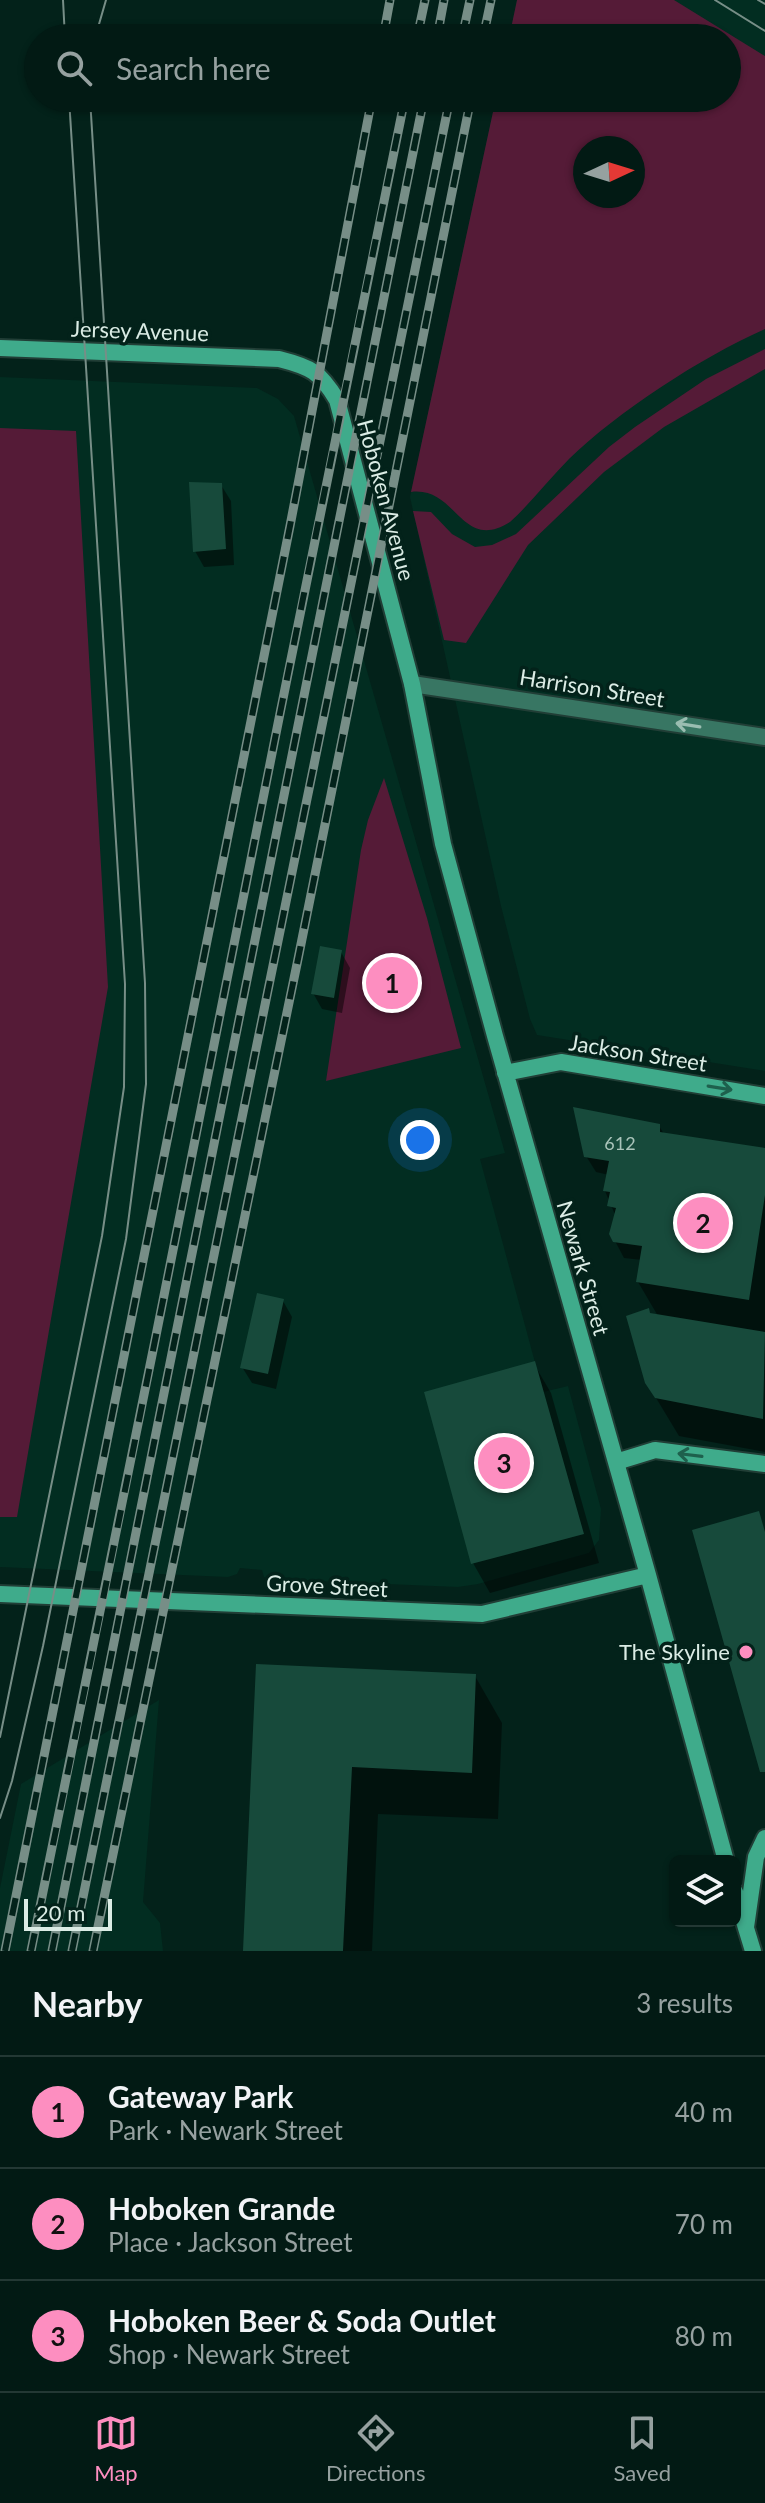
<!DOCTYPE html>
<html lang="en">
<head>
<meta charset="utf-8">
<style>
  body { margin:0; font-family:Lato,sans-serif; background:#0c231d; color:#f1f3f6 }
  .controls { position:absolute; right:24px; bottom:24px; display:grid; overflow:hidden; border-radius:12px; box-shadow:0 2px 6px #0004 }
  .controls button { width:72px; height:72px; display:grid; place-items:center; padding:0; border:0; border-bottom:2px solid #233834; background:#021a14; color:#f1f3f6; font:40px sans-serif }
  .compass { position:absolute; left:573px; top:136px; width:72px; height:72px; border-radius:50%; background:#021a14; box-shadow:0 2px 6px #0004; rotate:86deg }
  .scale { position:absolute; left:24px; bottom:20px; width:88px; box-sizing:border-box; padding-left:8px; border:4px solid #dbece5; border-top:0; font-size:22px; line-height:28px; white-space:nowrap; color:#dbece5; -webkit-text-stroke:6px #03221a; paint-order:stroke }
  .you { position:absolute; left:420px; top:1140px; width:28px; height:28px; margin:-20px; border:6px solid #fff; border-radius:50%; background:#1a73e8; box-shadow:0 0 0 12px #1a73e833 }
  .badge { display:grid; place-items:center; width:52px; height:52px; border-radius:50%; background:#fd8ec0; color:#111; font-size:26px; font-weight:700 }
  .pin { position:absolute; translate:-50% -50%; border:4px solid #fff; box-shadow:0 2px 8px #0006 }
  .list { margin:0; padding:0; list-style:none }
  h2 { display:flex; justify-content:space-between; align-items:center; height:104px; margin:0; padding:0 32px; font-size:34px }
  h2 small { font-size:26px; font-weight:400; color:#96a1a0 }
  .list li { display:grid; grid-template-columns:52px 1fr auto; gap:24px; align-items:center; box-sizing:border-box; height:112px; padding:0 32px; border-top:2px solid #233834 }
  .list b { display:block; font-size:30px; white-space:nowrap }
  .list p { margin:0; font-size:26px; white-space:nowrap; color:#96a1a0 }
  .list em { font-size:26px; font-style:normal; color:#96a1a0 }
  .icon { flex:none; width:44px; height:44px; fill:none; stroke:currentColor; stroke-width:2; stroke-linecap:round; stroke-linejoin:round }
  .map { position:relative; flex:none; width:765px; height:1951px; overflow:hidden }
  .search { position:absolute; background:#021a14; box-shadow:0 2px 6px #0004; left:24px; right:24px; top:24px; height:88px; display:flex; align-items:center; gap:20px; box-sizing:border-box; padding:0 28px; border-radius:44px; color:#96a1a0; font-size:30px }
  .sheet { height:440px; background:#021a14 }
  nav { display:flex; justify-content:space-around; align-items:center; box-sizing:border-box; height:112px; border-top:2px solid #233834; background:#021a14; font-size:22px; color:#96a1a0 }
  nav a { display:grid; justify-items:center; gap:4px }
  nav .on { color:#fd8ec0 }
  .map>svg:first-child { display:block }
  .built { fill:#022d21; fill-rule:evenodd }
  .green { fill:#551b37; fill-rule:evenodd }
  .shadow { fill:#0007 }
  .building { fill:#174a3b }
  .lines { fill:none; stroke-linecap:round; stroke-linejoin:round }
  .street-casing { stroke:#213e36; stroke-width:20 }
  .secondary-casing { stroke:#213e36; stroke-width:20 }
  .street { stroke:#387663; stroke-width:16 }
  .secondary { stroke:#3fab8b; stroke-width:16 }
  .tram { stroke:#778e87; stroke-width:2 }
  .rail-casing { stroke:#778e87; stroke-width:9 }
  .rail { stroke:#03221a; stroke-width:6; stroke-dasharray:18; stroke-linecap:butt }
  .oneway { stroke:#9abdb1 }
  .oneway2 { stroke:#1e604d }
  .poi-dot { fill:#fd8ec0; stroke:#03221a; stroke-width:3 }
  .labels { text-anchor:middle; stroke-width:7; stroke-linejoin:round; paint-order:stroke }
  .number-label { font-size:18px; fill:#aac4ba }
  .street-label { font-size:22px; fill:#dbece5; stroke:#03221a }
  .poi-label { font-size:22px; fill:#dbece5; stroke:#03221a; text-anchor:end }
</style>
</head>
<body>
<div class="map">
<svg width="765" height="1951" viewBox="0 0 765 1951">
  <rect width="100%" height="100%" fill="#03221a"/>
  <!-- built -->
  <path class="built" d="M517,0H765V1071L537,1035L530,1019L501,906L410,497L496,98H727V38H509ZM585,148H633V196H585Z
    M0,377L257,388L278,399L294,416L505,1153L480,1159L543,1392L568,1386L601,1509L599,1540L589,1553L478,1584L458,1587L268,1579L264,1577L262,1570L240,1568L237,1574L228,1577L0,1567Z
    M159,1700L143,1902L160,1923L163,1951H0V1888L21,1784Z"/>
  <!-- green -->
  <path class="green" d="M517,0H674L765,56V329C703,356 617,412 569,459C549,479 531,503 510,522C461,553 457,486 411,492L496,98H727V38H509ZM633,148V196H585V148Z
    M765,349V369L664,427L604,472L528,545L466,643L444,640L413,511L431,512L452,534L475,547L492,545L516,534L609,447L635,427L706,379Z
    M0,428L76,431L108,987L17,1517H0Z
    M384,778L427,918L461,1048L326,1081L361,850L368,820Z"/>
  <!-- shadow -->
  <path class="shadow" d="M221,485L231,501L234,565L204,567L195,551Z
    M341,952L350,968L342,1013L322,1009L313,993Z
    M659,1126L664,1134L765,1150V1452L679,1436L647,1383L658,1316L638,1282L642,1260L624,1258L615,1241L616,1217L605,1191L609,1175L596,1172L586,1156Z
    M283,1301L292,1317L276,1389L252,1383L242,1367Z
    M534,1364L551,1393L599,1563L490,1593L473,1563Z
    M258,1666L475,1676L502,1723L498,1819L378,1814L372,1951H245Z"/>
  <!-- building -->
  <path class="building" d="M189,482L222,483L226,549L193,552Z
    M320,946L342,950L334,998L311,994Z
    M573,1107L660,1124V1132L765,1148V1195L749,1300L636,1282L642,1246L613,1242L609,1234L616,1208L607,1206L610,1192L603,1191L609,1161L584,1157Z
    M257,1293L284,1299L268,1374L240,1368Z
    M649,1308L650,1313L765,1332L763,1419L655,1398L645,1383L626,1316Z
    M535,1361L584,1534L471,1564L424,1392Z
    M759,1511L765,1532V1772H760L692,1530Z
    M256,1664L476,1674L472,1773L352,1767L343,1951H243Z"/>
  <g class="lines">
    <defs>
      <path id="street" d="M412,684L765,737"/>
      <path id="secondary" d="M0,348L279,359C311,367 320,372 337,400L412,684L443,844L495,1036L648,1575L726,1861
        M505,1073L561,1062L765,1096
        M616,1462L655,1450L765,1464
        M0,1594L482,1614L648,1575
        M735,1892L753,1951
        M746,1927L756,1857L765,1838"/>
    </defs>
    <!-- street casing -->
    <use href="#street" class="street-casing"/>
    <!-- secondary casing -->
    <use href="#secondary" class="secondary-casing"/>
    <!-- street -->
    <use href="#street" class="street"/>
    <!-- secondary -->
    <use href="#secondary" class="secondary"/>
    <!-- tram -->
    <path class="tram" d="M63,0L65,38
      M715,0L765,31
      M758,0L765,4
      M95,38L106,0
      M0,1737L102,1236L124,1087L125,984L69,98
      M0,1818L12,1781L43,1646L126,1239L146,1084L145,983L90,98"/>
    <defs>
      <path id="rail" d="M383,38L390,0
        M417,38L425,0
        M437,38L444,0
        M462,38L470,0
        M483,38L491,0
        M5,1951L290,526L372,98
        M31,1951C159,1334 277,715 405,98
        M52,1951L424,98
        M72,1951L450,98
        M93,1951L297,964L471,98"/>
    </defs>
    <!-- rail casing -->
    <use href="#rail" class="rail-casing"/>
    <!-- rail -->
    <use href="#rail" class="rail"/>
  </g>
  <!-- one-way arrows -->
  <defs><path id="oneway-shaft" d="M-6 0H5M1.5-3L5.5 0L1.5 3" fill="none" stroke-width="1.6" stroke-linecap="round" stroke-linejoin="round" transform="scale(2)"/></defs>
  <use class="oneway" href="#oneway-shaft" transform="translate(688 725) rotate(-171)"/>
  <g class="oneway2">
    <use href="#oneway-shaft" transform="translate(720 1088) rotate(9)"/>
    <use href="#oneway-shaft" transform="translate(690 1455) rotate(-173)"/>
  </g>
  <!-- markers -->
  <circle class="poi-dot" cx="746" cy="1652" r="8"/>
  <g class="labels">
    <!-- number labels -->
    <g class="number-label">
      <text x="620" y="1150">612</text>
    </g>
    <!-- street labels -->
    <g class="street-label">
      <text transform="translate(140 331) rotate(2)" y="8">Jersey Avenue</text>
      <text transform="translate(386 500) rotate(75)" y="8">Hoboken Avenue</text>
      <text transform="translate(592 688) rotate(9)" y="8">Harrison Street</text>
      <text transform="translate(638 1053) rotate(9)" y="8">Jackson Street</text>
      <text transform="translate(583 1268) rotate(74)" y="8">Newark Street</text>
      <text transform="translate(327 1586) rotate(3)" y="8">Grove Street</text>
    </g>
    <!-- poi labels -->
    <g class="poi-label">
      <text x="730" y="1660">The Skyline</text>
    </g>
  </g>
</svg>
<div class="controls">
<button><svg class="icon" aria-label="layers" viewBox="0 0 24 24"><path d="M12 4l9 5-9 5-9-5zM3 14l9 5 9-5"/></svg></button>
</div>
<svg class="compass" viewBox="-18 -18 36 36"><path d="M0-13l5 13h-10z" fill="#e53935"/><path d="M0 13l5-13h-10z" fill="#96a1a0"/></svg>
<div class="scale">20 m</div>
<div class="you"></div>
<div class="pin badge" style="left:392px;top:983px">1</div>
<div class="pin badge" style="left:703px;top:1223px">2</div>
<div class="pin badge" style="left:504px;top:1463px">3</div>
<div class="search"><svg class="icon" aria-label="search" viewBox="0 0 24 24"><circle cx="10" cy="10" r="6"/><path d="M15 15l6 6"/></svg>Search here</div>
</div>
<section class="sheet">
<h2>Nearby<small>3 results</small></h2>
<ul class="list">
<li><span class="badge">1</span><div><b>Gateway Park</b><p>Park · Newark Street</p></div><em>40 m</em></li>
<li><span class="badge">2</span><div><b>Hoboken Grande</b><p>Place · Jackson Street</p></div><em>70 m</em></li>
<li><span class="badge">3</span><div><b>Hoboken Beer &amp; Soda Outlet</b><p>Shop · Newark Street</p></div><em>80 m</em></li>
</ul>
</section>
<nav>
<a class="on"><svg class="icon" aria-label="map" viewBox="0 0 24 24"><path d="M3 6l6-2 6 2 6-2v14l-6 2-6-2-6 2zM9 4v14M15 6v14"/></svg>Map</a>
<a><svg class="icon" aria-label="directions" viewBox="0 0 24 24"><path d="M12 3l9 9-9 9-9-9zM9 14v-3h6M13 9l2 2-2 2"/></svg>Directions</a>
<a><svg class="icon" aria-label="saved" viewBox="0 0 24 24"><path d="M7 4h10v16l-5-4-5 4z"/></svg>Saved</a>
</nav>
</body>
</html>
